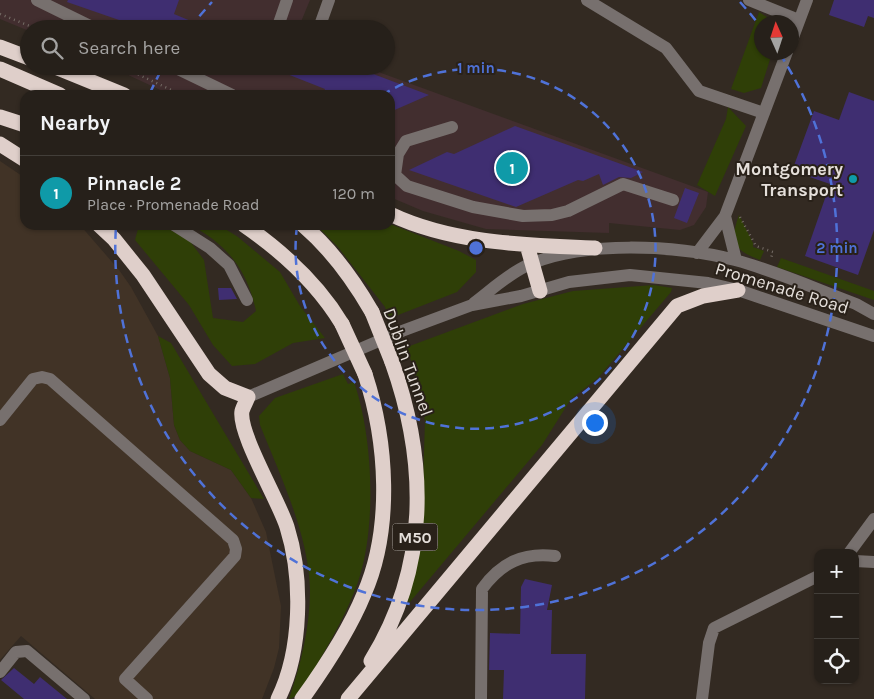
<!DOCTYPE html>
<html lang="en">
<head>
<meta charset="utf-8">
<style>
  body { margin:0; font-family:Karla,sans-serif; background:#322d27; color:#f1f3f6 }
  .controls { position:absolute; right:15px; bottom:15px; display:grid; overflow:hidden; border-radius:10px; box-shadow:0 1px 4px #0004 }
  .controls button { width:45px; height:45px; display:grid; place-items:center; padding:0; border:0; border-bottom:1px solid #423e39; background:#26201a; color:#f1f3f6; font:25px sans-serif }
  .compass { position:absolute; left:754px; top:15px; width:45px; height:45px; border-radius:50%; background:#26201a; box-shadow:0 1px 4px #0004; rotate:357deg }
  .you { position:absolute; left:594px; top:422px; width:18px; height:18px; margin:-12px; border:4px solid #fff; border-radius:50%; background:#1a73e8; box-shadow:0 0 0 8px #1a73e833 }
  .badge { display:grid; place-items:center; width:32px; height:32px; border-radius:50%; background:#bca0f2; color:#fff; font-size:16px; font-weight:700 }
  .pin { position:absolute; translate:-50% -50%; border:2px solid #fff; box-shadow:0 1px 5px #0006 }
  .list { margin:0; padding:0; list-style:none }
  h2 { display:flex; justify-content:space-between; align-items:center; height:65px; margin:0; padding:0 20px; font-size:21px }
  h2 small { font-size:16px; font-weight:400; color:#a4a3a2 }
  .list li { display:grid; grid-template-columns:32px 1fr auto; gap:15px; align-items:center; box-sizing:border-box; height:75px; padding:0 20px; border-top:1px solid #423e39 }
  .list b { display:block; font-size:19px; white-space:nowrap }
  .list p { margin:0; font-size:16px; white-space:nowrap; color:#a4a3a2 }
  .list em { font-size:16px; font-style:normal; color:#a4a3a2 }
  .icon { flex:none; width:28px; height:28px; fill:none; stroke:currentColor; stroke-width:2; stroke-linecap:round; stroke-linejoin:round }
  .map { position:relative; flex:none; width:874px; height:699px; overflow:hidden }
  .search { position:absolute; background:#26201a; box-shadow:0 1px 4px #0004; left:20px; top:20px; width:375px; height:55px; display:flex; align-items:center; gap:12px; box-sizing:border-box; padding:0 18px; border-radius:28px; color:#a4a3a2; font-size:19px }
  .panel { position:absolute; background:#26201a; box-shadow:0 1px 4px #0004; left:20px; top:90px; width:375px; height:140px; border-radius:15px }
  .map>svg:first-child { display:block }
  .commercial { fill:#422e2f }
  .built { fill:#413326 }
  .green { fill:#2f3f07 }
  .building { fill:#3f2e71 }
  .lines { fill:none; stroke-linecap:round; stroke-linejoin:round }
  .path { stroke:#766e67; stroke-width:2.5; stroke-dasharray:1 4; stroke-linecap:butt }
  .minor { stroke:#77706e; stroke-width:12 }
  .highway { stroke:#dfcfca; stroke-width:15 }
  .highway-bridge { stroke:#dfcfca; stroke-width:15 }
  .ring { fill:none; stroke:#4f72d8; stroke-width:2.5; stroke-dasharray:9 6 }
  .culture-dot { fill:#0f9aa8; stroke:#292119; stroke-width:2 }
  .labels { text-anchor:middle; stroke-width:4; stroke-linejoin:round; paint-order:stroke }
  .shield { fill:#292119; stroke:#ada6a0; stroke-width:1 }
  .shield-label { font-size:16px; font-weight:bold; fill:#e5dfda }
  .poi-label { font-size:18px; font-weight:bold; fill:#e5dfda; stroke:#292119; text-anchor:end }
  .street-label { font-size:18px; fill:#e5dfda; stroke:#292119 }
  .centre { fill:#4f72d8; stroke:#292119; stroke-width:2.5 }
  .ring-label { font-size:15px; text-anchor:middle; font-weight:bold; fill:#4f72d8; stroke:#292119; stroke-width:4; stroke-linejoin:round; paint-order:stroke }
</style>
</head>
<body>
<div class="map">
<svg width="874" height="699" viewBox="0 0 874 699">
  <rect width="100%" height="100%" fill="#332a22"/>
  <!-- commercial -->
  <path class="commercial" d="M0,0H310L298,29H29V31L0,19Z
    M109,66H362L708,192L706,207L694,225L680,230L609,223V233L486,229L423,211L390,197V95H171Z"/>
  <!-- built -->
  <path class="built" d="M0,161L25,178V225H80L119,270L131,287L158,336L170,378L174,425L180,440L190,451L231,470L251,498L266,532L281,606L279,648L274,668L262,699H95L21,636L0,660Z"/>
  <!-- green -->
  <path class="green" d="M759,12L775,22H762V52L772,53L761,88L744,93L731,89Z
    M728,107L746,126L715,196L697,185L726,119Z
    M739,215L753,243V247L764,251L760,260C734,250 729,242 739,215Z
    M390,224L459,251L476,260V272L457,292L393,317L388,316L385,307L338,247L316,225Z
    M139,225H161L189,240L204,260L213,318L243,322L256,311C247,269 228,246 191,225H219L238,237L280,272L300,306L325,338L293,343L255,364L232,366L213,345L189,305L135,240Z
    M781,258L874,291V300L777,267Z
    M654,285L672,288L671,292L598,378L571,399L542,445L410,602L407,601L421,546L425,421L419,388L407,347L523,304L573,291Z
    M158,336L171,343L264,499L251,498L231,470L190,451L180,440L174,425L170,378Z
    M343,374L348,384L354,382C373,437 377,526 358,582C348,610 334,635 319,661C313,671 302,697 289,699C301,664 310,627 310,590C309,535 280,475 260,425L259,416L275,398Z"/>
  <!-- building -->
  <path class="building" d="M68,0H179L174,14L210,29H145L67,2Z
    M834,0H874V18L868,16L864,27L829,15Z
    M303,66H352L429,95L390,112V95H323L325,89L287,74Z
    M849,92L874,101V230L858,275L805,256L830,184L792,171L814,111L839,120Z
    M515,126L621,164L643,172L631,178L619,177L603,185L599,174L583,181L578,180L516,207L409,170L447,152L454,154Z
    M685,188L699,193L687,223L674,218Z
    M218,288H231L237,299L219,300Z
    M525,579L552,585L547,610H552L551,654H586L585,699H503L504,670H489L490,633L520,634L521,587Z
    M14,668L34,684L40,677L67,699H24L1,680Z"/>
  <g class="lines">
    <!-- path -->
    <path class="path" d="M0,14L37,29
      M120,66L182,95
      M740,217L756,246L773,252L771,258"/>
    <!-- minor -->
    <path class="minor" d="M37,0L96,29
      M587,0L666,48L699,91L764,113
      M749,0L799,20
      M319,28L329,0
      M277,29L287,0
      M792,40L807,0
      M172,66L232,95
      M452,127L406,141L398,154L395,175L407,186L473,207L523,216L552,215L568,211L623,184L673,200
      M725,216L736,260
      M174,225L210,248L229,265L247,300
      M697,253L725,216L787,52
      M474,303C490,291 507,275 526,266C582,240 676,245 735,260C776,271 816,289 856,304L874,314
      M248,397L402,331L472,305L521,296L569,282L630,275L708,283L738,290L874,336
      M0,420L33,379L42,377L50,379L233,540L236,549L235,556L125,679L147,699
      M849,553L874,519
      M855,561L874,562
      M0,672L16,652L27,651L84,699
      M481,699L482,589C501,563 523,552 555,556
      M702,699L709,643L714,628L818,576"/>
    <!-- highway -->
    <path class="highway" d="M0,47L29,58
      M53,66L124,95
      M0,69L60,95
      M0,117L25,125
      M0,144L25,160
      M390,214C453,244 527,245 595,248
      M99,225L114,239L143,275L209,374L225,388L248,397C246,402 243,407 242,411C238,433 279,501 287,527C303,578 302,651 278,699
      M244,225C283,252 318,284 342,324
      M303,225C332,250 353,279 372,312
      M527,245L540,291
      M371,661C429,567 428,463 392,362
      M302,699C325,667 349,631 364,594C393,528 387,441 365,374
      M348,699L677,306L703,296L738,290"/>
    <!-- highway-bridge -->
    <path class="highway-bridge" d="M372,312L392,362
      M342,324L365,374"/>
  </g>
  <!-- distance rings -->
  <g class="ring">
    <path d="M382 95A180 180 0 1 1 297 226"/>
    <path d="M150 93A361 361 0 0 1 163 67M190 28A361 361 0 0 1 212 2M740 2A361 361 0 0 1 760 26M780 54A361 361 0 1 1 116 226"/>
  </g>
  <!-- markers -->
  <circle class="culture-dot" cx="853" cy="179" r="5"/>
  <g class="labels">
    <!-- shield labels -->
    <rect class="shield" x="392.5" y="523.5" width="45" height="27" rx="4"/>
    <g class="shield-label">
      <text x="415" y="543">M50</text>
    </g>
    <!-- poi labels -->
    <g class="poi-label">
      <text x="843" y="175">Montgomery<tspan x="843" dy="21">Transport</tspan></text>
    </g>
    <!-- street labels -->
    <g class="street-label">
      <text transform="translate(782 288) rotate(17)" y="6">Promenade Road</text>
      <text transform="translate(408 362) rotate(70)" y="6">Dublin Tunnel</text>
    </g>
  </g>
  <circle cx="476" cy="248" r="8" class="centre"/>
  <g class="ring-label">
    <text x="476" y="73">1 min</text>
    <text x="837" y="253">2 min</text>
  </g>
</svg>
<div class="controls">
<button>+</button>
<button>−</button>
<button><svg class="icon" aria-label="locate" viewBox="0 0 24 24"><circle cx="12" cy="12" r="6"/><path d="M12 2v4M12 18v4M2 12h4M18 12h4"/></svg></button>
</div>
<svg class="compass" viewBox="-18 -18 36 36"><path d="M0-13l5 13h-10z" fill="#e53935"/><path d="M0 13l5-13h-10z" fill="#a4a3a2"/></svg>
<div class="you"></div>
<div class="pin badge" style="left:512px;top:168px;background:#0f9aa8">1</div>
<div class="search"><svg class="icon" aria-label="search" viewBox="0 0 24 24"><circle cx="10" cy="10" r="6"/><path d="M15 15l6 6"/></svg>Search here</div>
<section class="panel">
<h2>Nearby<small></small></h2>
<ul class="list">
<li><span class="badge" style="background:#0f9aa8">1</span><div><b>Pinnacle 2</b><p>Place · Promenade Road</p></div><em>120 m</em></li>
</ul>
</section>
</div>
</body>
</html>
